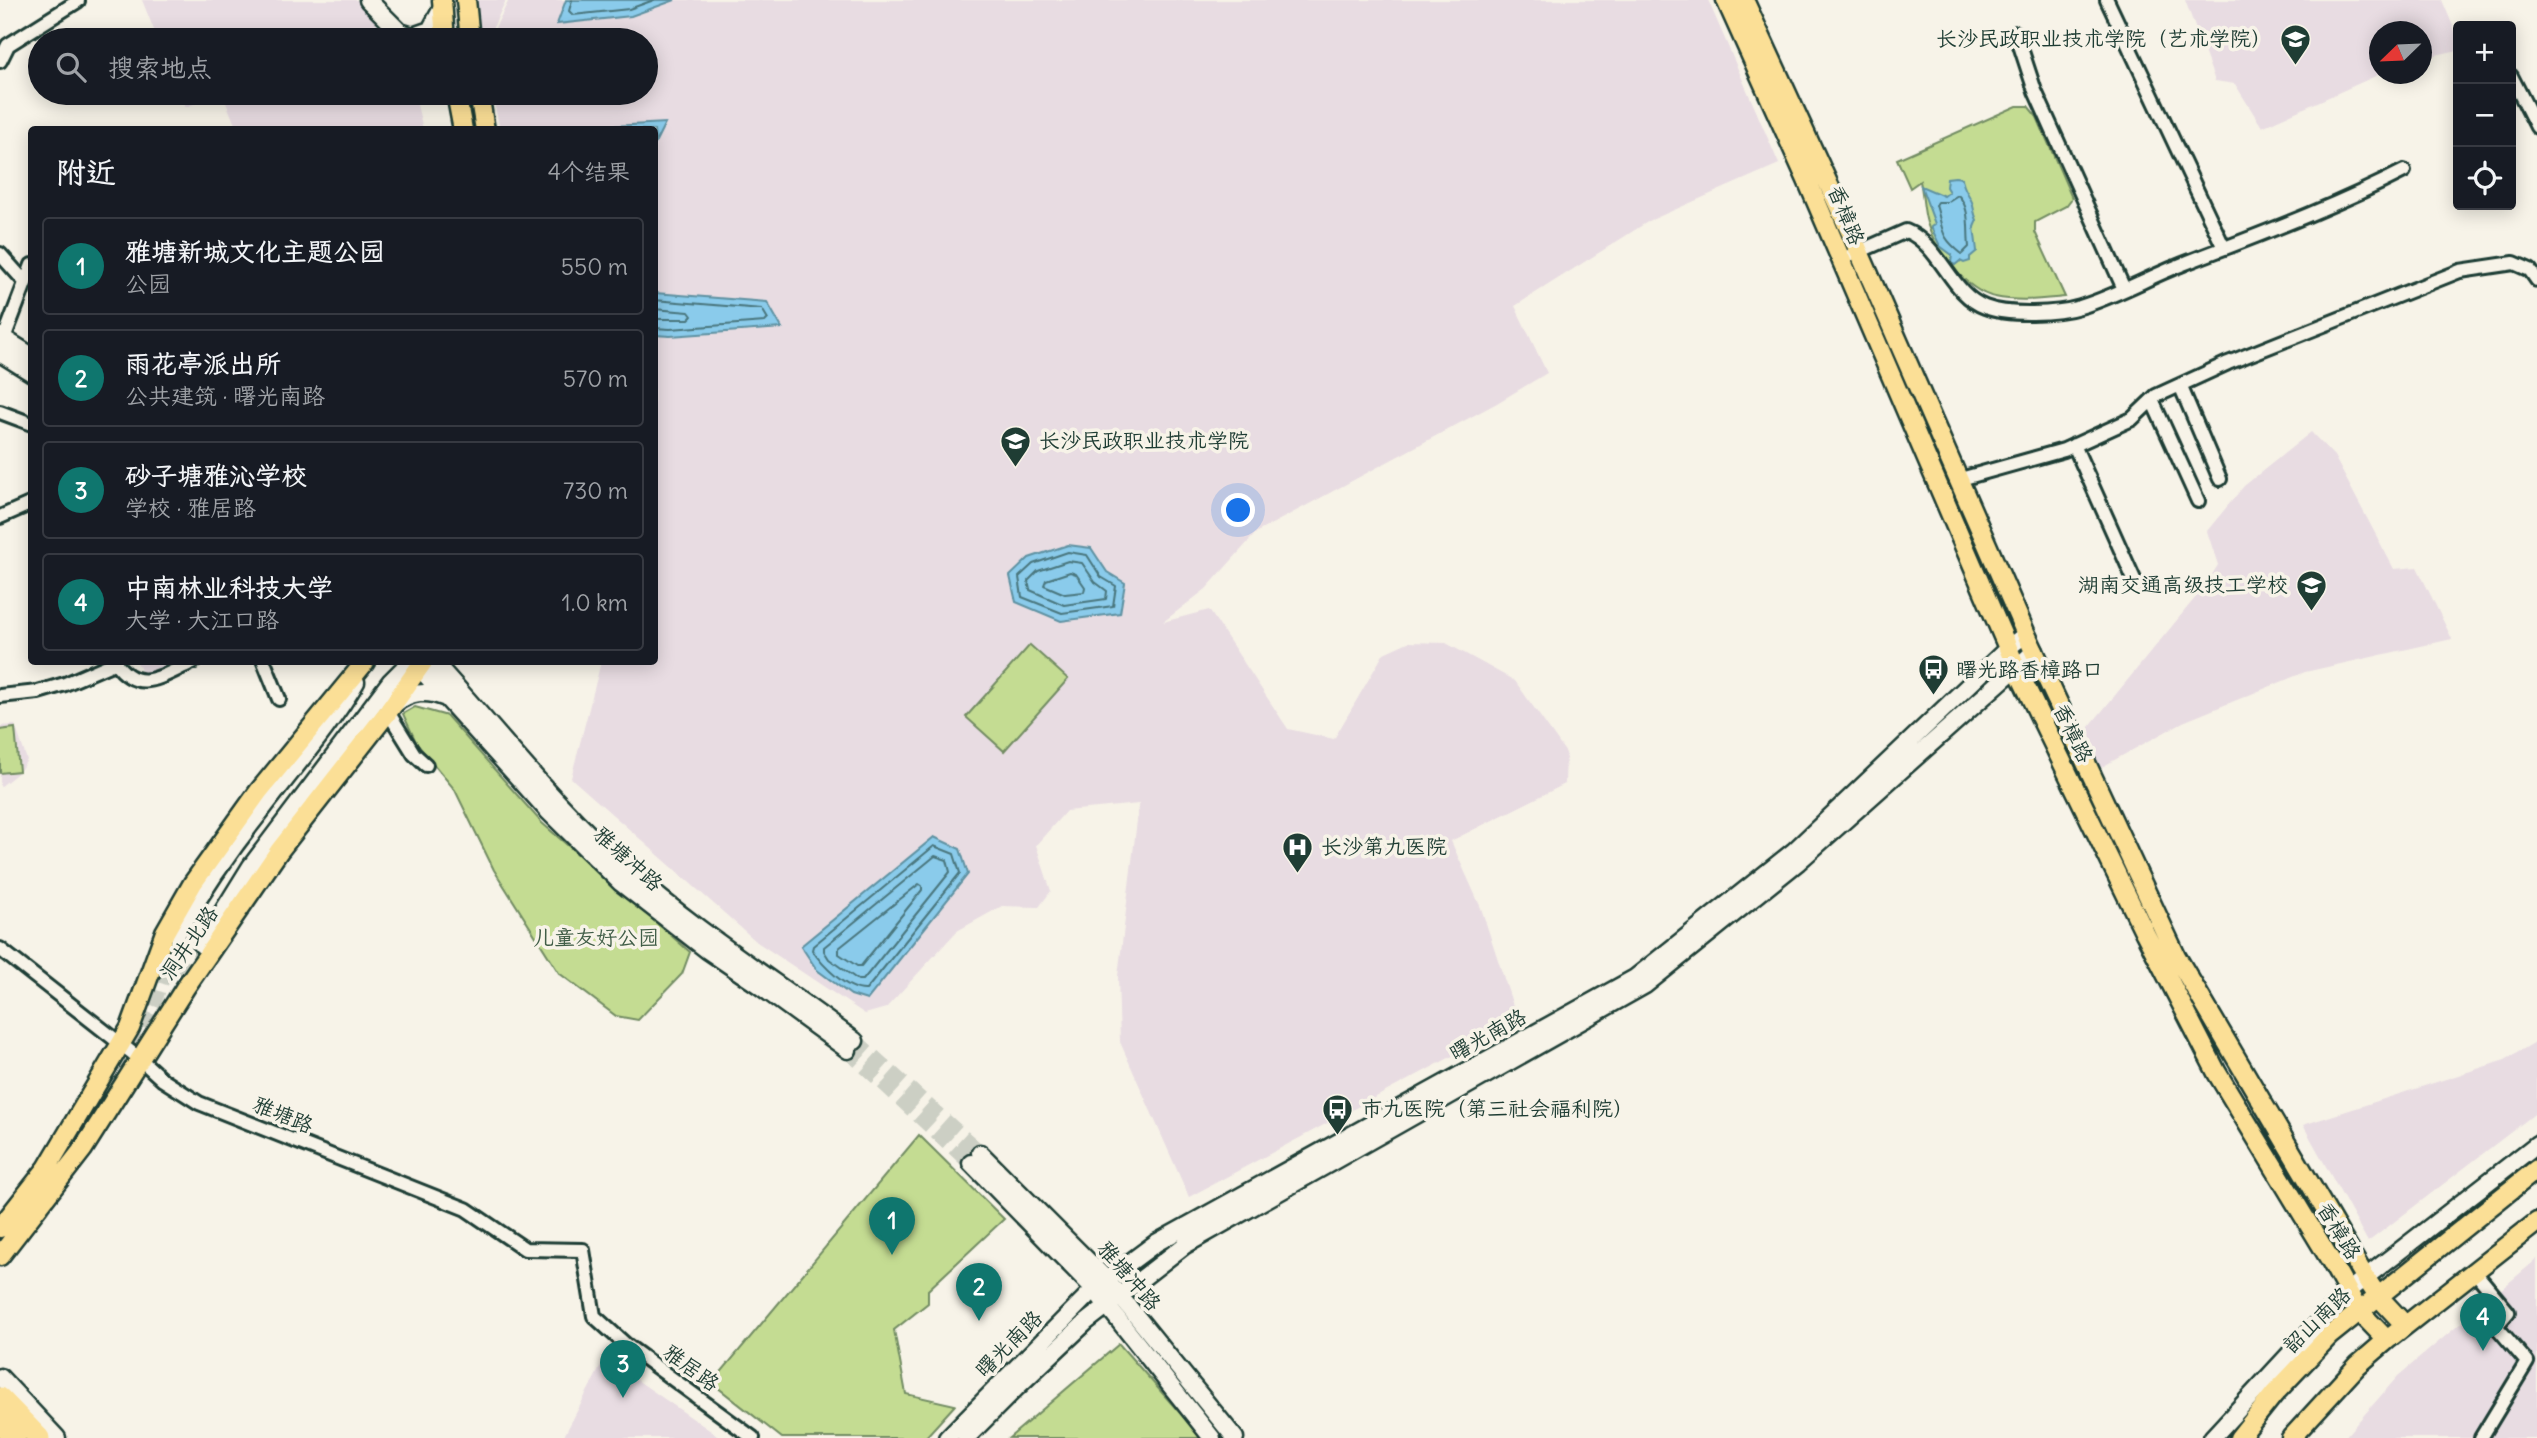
<!DOCTYPE html>
<html lang="zh">
<head>
<meta charset="utf-8">
<style>
  body { margin:0; font-family:Delius,"LXGW WenKai TC",sans-serif; background:#242831; color:#f1f3f6 }
  .controls { position:absolute; right:21px; top:21px; display:grid; overflow:hidden; border-radius:7px; box-shadow:0 4px 18px #0003 }
  .controls button { width:63px; height:63px; display:grid; place-items:center; padding:0; border:0; border-bottom:2px solid #363941; background:#171b24; color:#f1f3f6; font:35px sans-serif }
  .compass { position:absolute; left:2369px; top:21px; width:63px; height:63px; border-radius:50%; background:#171b24; box-shadow:0 4px 18px #0003; rotate:247deg }
  .you { position:absolute; left:1239px; top:511px; width:24px; height:24px; margin:-18px; border:5px solid #fff; border-radius:50%; background:#1a73e8; box-shadow:0 0 0 10px #1a73e833 }
  .badge { display:grid; place-items:center; width:46px; height:46px; border-radius:50%; background:#0f766e; color:#fff; font-size:23px; font-weight:700 }
  .pin { position:absolute; translate:-50% -58px; filter:drop-shadow(0 2px 4px #0008) }
  .pin::after { content:''; position:absolute; top:37px; width:24px; height:21px; background:inherit; clip-path:polygon(0 0,100% 0,50% 100%) }
  .list { margin:0; padding:0; list-style:none }
  h2 { display:flex; justify-content:space-between; align-items:center; height:91px; margin:0; padding:0 28px; font-size:30px }
  h2 small { font-size:23px; font-weight:400; color:#9ea1a6 }
  .list li { display:grid; grid-template-columns:46px 1fr auto; gap:21px; align-items:center; box-sizing:border-box; height:98px; margin:0 14px 14px; padding:0 14px; border:2px solid #363941; border-radius:7px }
  .list b { display:block; font-size:26px; white-space:nowrap }
  .list p { margin:0; font-size:23px; white-space:nowrap; color:#9ea1a6 }
  .list em { font-size:23px; font-style:normal; color:#9ea1a6 }
  .icon { flex:none; width:38px; height:38px; fill:none; stroke:currentColor; stroke-width:2; stroke-linecap:round; stroke-linejoin:round }
  .map { position:relative; flex:none; width:2537px; height:1438px; overflow:hidden }
  .search { position:absolute; background:#171b24; box-shadow:0 4px 18px #0003; left:28px; top:28px; width:630px; height:77px; display:flex; align-items:center; gap:18px; box-sizing:border-box; padding:0 24px; border-radius:38px; color:#9ea1a6; font-size:26px }
  .panel { position:absolute; background:#171b24; box-shadow:0 4px 18px #0003; left:28px; top:126px; width:630px; height:539px; border-radius:7px }
  .map>svg:first-child { display:block }
  .built { fill:#e8dce2 }
  .green { fill:#c4dc92; stroke:#728c63; stroke-width:2 }
  .water { fill:#8acbeb; stroke:#5f92a2; stroke-width:2 }
  .lines { fill:none; stroke-linecap:round; stroke-linejoin:round }
  .shore { stroke:#4a767d; stroke-width:2 }
  .secondary-tunnel { stroke:#cccfc4; stroke-width:16; stroke-dasharray:16 8; stroke-linecap:butt }
  .street-casing { stroke:#1f3d34; stroke-width:18 }
  .secondary-casing { stroke:#1f3d34; stroke-width:21 }
  .primary-casing { stroke:#1f3d34; stroke-width:23 }
  .highway-casing { stroke:#1f3d34; stroke-width:26 }
  .street { stroke:#f7f3e8; stroke-width:12 }
  .secondary { stroke:#f7f3e8; stroke-width:16 }
  .primary { stroke:#fbdf96; stroke-width:18 }
  .highway { stroke:#fbdf96; stroke-width:21 }
  .labels { text-anchor:middle; stroke-width:7; stroke-linejoin:round; paint-order:stroke }
  .poi-label { font-size:21px; fill:#1f3d34; stroke:#f7f3e8; text-anchor:start }
  .street-label { font-size:21px; fill:#1f3d34; stroke:#f7f3e8 }
  .park-label { font-size:21px; fill:#405d47; stroke:#f7f3e8 }
</style>
</head>
<body>
<div class="map">
<svg width="2537" height="1438" viewBox="0 0 2537 1438">
  <rect width="100%" height="100%" fill="#f7f3e8"/>
  <filter id="ink" filterUnits="userSpaceOnUse"><feTurbulence type="fractalNoise" baseFrequency=".0143" numOctaves="2"/><feDisplacementMap in="SourceGraphic" scale="14" xChannelSelector="R" yChannelSelector="G"/><feConvolveMatrix kernelMatrix="1 2 1 2 8 2 1 2 1" color-interpolation-filters="sRGB"/></filter>
  <g filter="url(#ink)">
    <!-- built -->
    <path class="built" d="M142,0H370L403,40H158Z
      M473,0H506L487,40H480Z
      M509,0H1708L1779,164L1649,221L1515,306L1547,373L1497,403L1257,532L1206,589L1163,622L1209,610L1288,729L1334,739L1384,653L1408,642L1446,643L1515,681L1566,753L1565,784L1451,841L1481,908L1518,1021L1189,1197L1120,1042L1118,976L1139,804L1066,811L1036,845L1051,891L1039,907L1002,906L957,931L886,1008L865,1014L757,942L571,778L601,662H654V130L500,129L492,93H646V40H489Z
      M2185,0H2442L2458,38V50L2422,58V32H2380V74L2262,127L2235,84L2215,81Z
      M180,93H414L423,129H237L222,93L186,107Z
      M2311,432L2334,456L2394,569L2417,567L2452,639L2305,672L2183,722L2100,768L2084,733L2205,586L2218,565L2207,531L2244,486Z
      M137,662H180L144,676Z
      M15,725L27,760L19,772L0,787V726Z
      M2537,1041V1112L2368,1242L2303,1125L2505,1060Z
      M2537,1259V1438H2344L2398,1376Z
      M605,1358L721,1438H563Z"/>
    <!-- green -->
    <path class="green" d="M2017,106H2028L2037,117L2072,198L2066,206L2035,222V232L2065,297C2042,299 2018,302 1995,297C1966,291 1935,250 1927,223C1923,210 1923,194 1920,181L1910,188L1897,159Z
      M1030,645L1068,679L1004,751L966,717Z
      M415,707L447,716L542,823L690,952L682,974L638,1020L616,1016L559,973L494,870L455,790L417,744L403,714Z
      M15,728L19,771L0,773V730Z
      M919,1135L1004,1219L928,1290V1303L894,1330L906,1394L955,1405L925,1438H782L712,1383Z
      M1119,1344L1202,1438H1009Z"/>
    <!-- water -->
    <path class="water" d="M566,0H675L631,16L557,24Z
      M665,123L655,143L654,130L593,129L594,127Z
      M1955,177L1962,178C1963,189 1968,192 1972,202C1974,208 1974,214 1977,220L1974,227L1977,251L1970,257V261L1964,263L1960,261L1955,265L1951,263L1952,255L1940,246L1931,227L1935,224L1921,186L1944,196L1949,192L1946,187L1947,178Z
      M655,293L767,302L782,328L670,336L655,335Z
      M1068,545L1091,548L1107,572L1125,583L1120,613L1061,621L1016,602L1010,576L1029,558Z
      M934,837L960,849L968,874L867,1000L851,995L817,970L801,946Z"/>
    <g class="lines">
      <!-- shore -->
      <path class="shore" d="M572,0L569,11L573,15L629,9L654,0
        M1958,195C1971,208 1967,229 1969,247L1962,254C1939,236 1944,231 1936,205L1938,202H1947Z
        M654,300L762,309L768,319L765,322L670,329L654,328
        M654,309L689,312L692,316L689,319H654
        M1068,552L1087,555L1101,577L1116,586L1113,606L1062,613L1022,597L1019,577L1033,564Z
        M1068,561L1082,563L1095,582L1107,591L1106,599L1064,605L1030,590L1028,581L1038,571Z
        M1070,572L1076,574L1085,587L1084,592L1065,594L1044,585L1046,580Z
        M934,846L954,854L960,873L866,990C847,991 822,965 812,950L813,946Z
        M935,856L947,860L950,872L863,980H858L829,959L824,951V947Z
        M919,884L922,886V890L861,966H857L839,954V948Z"/>
      <!-- secondary-tunnel -->
      <path class="secondary-tunnel" d="M183,977L202,945
        M855,1041L980,1153
        M848,1050L971,1163
        M53,1169C90,1125 129,1059 152,1006C161,983 168,958 177,934"/>
      <defs>
        <path id="street" d="M2107,0L2224,248
          M2016,33L2035,91L2124,289
          M0,61L8,45L78,1
          M2511,76L2537,127
          M0,254L25,282
          M1840,260L1906,231C1941,245 1950,294 1985,307C2008,316 2057,314 2080,307C2116,296 2149,277 2183,264C2258,235 2332,208 2404,171
          M1,346L32,265
          M2180,385L2220,479
          M2152,400L2198,501
          M0,412L32,424
          M2074,445L2137,586
          M1957,480L2064,450L2132,419L2156,396L2228,363L2460,271L2514,263L2530,270L2537,280
          M0,517L32,503
          M115,662C139,696 162,675 193,662
          M264,662L279,699
          M0,696L38,692L65,684L116,662
          M388,712L414,754L426,765
          M0,949L140,1059L163,1080L199,1103L466,1209L525,1249L583,1250L594,1316L625,1344L753,1438
          M2474,1271L2508,1312L2496,1326L2527,1362L2481,1438"/>
        <path id="secondary" d="M368,0L400,32L413,36L430,30L442,8
          M0,336L32,356
          M0,353L32,373
          M414,662L548,811L621,883L707,950L760,986L848,1050
          M434,662C498,732 557,809 629,872C699,933 781,985 855,1041
          M395,704C411,691 427,690 446,698
          M177,934C202,891 230,850 261,811C293,768 329,728 356,682
          M202,945L251,866L390,682L410,662
          M980,1153L1107,1280L1235,1438
          M971,1163L1094,1289L1212,1438
          M0,1377L57,1438
          M947,1438L1094,1289L1156,1243L1635,978L1794,851L2008,648L2026,634
          M966,1438L1016,1388L1086,1322L1185,1245L1645,985L1798,862L2035,651
          M2212,1438L2348,1291L2537,1144"/>
        <path id="primary" d="M442,0L445,40
          M466,0L470,40
          M1726,0L1807,180L2017,669L2145,933L2217,1073L2331,1261L2358,1310L2387,1340
          M1744,0L1850,231L2026,634L2176,956L2365,1277L2377,1295L2405,1325
          M456,93L463,130
          M479,93L485,130
          M0,1228L47,1168L130,1028L165,932L193,883L259,791L365,662
          M0,1256L83,1149L185,988L279,851L388,712L423,662
          M2239,1438L2274,1394L2329,1336L2537,1169
          M2291,1438L2358,1365L2387,1340L2537,1222"/>
        <path id="highway" d="M0,1398L39,1438
          M0,1423L15,1438"/>
      </defs>
      <!-- street casing -->
      <use href="#street" class="street-casing"/>
      <!-- secondary casing -->
      <use href="#secondary" class="secondary-casing"/>
      <!-- primary casing -->
      <use href="#primary" class="primary-casing"/>
      <!-- highway casing -->
      <use href="#highway" class="highway-casing"/>
      <!-- street -->
      <use href="#street" class="street"/>
      <!-- secondary -->
      <use href="#secondary" class="secondary"/>
      <!-- primary -->
      <use href="#primary" class="primary"/>
      <!-- highway -->
      <use href="#highway" class="highway"/>
    </g>
  </g>
  <!-- icons -->
  <defs>
    <symbol id="university-pin" viewBox="-11 -11 22 30"><path d="M0 17L-7.5 6A9.5 9.5 0 1 1 7.5 6Z" fill="#1f3d34" stroke="#f7f3e8"/><path d="M0-5L7-2L0 1L-7-2ZM-4 1L0 2.5L4 1V4Q0 6-4 4Z" fill="#fff"/></symbol>
    <symbol id="school-pin" viewBox="-11 -11 22 30"><path d="M0 17L-7.5 6A9.5 9.5 0 1 1 7.5 6Z" fill="#1f3d34" stroke="#f7f3e8"/><path d="M0-5L7-2L0 1L-7-2ZM-4 1L0 2.5L4 1V4Q0 6-4 4Z" fill="#fff"/></symbol>
    <symbol id="bus-pin" viewBox="-11 -11 22 30"><path d="M0 17L-7.5 6A9.5 9.5 0 1 1 7.5 6Z" fill="#1f3d34" stroke="#f7f3e8"/><path d="M-5-6H5V4H4V6H2V4H-2V6H-4V4H-5ZM-3.5-4V0h7V-4ZM-3.5 1.2v1.5H-2V1.2ZM2 1.2v1.5H3.5V1.2Z" fill="#fff"/></symbol>
    <symbol id="hospital-pin" viewBox="-11 -11 22 30"><path d="M0 17L-7.5 6A9.5 9.5 0 1 1 7.5 6Z" fill="#1f3d34" stroke="#f7f3e8"/><path d="M-5-5h3v3.5h4V-5h3V5h-3V1.5h-4V5h-3Z" fill="#fff"/></symbol>
  </defs>
  <g fill-rule="evenodd">
    <use href="#university-pin" x="2278" y="22" width="35" height="47"/>
    <use href="#university-pin" x="998" y="424" width="35" height="47"/>
    <use href="#school-pin" x="2294" y="568" width="35" height="47"/>
    <use href="#bus-pin" x="1916" y="652" width="35" height="47"/>
    <use href="#hospital-pin" x="1280" y="830" width="35" height="47"/>
    <use href="#bus-pin" x="1320" y="1092" width="35" height="47"/>
  </g>
  <g class="labels">
    <!-- poi labels -->
    <g class="poi-label">
      <text x="2272" y="46" text-anchor="end">长沙民政职业技术学院（艺术学院）</text>
      <text x="1039" y="448">长沙民政职业技术学院</text>
      <text x="2288" y="592" text-anchor="end">湖南交通高级技工学校</text>
      <text x="1956" y="677">曙光路香樟路口</text>
      <text x="1321" y="854">长沙第九医院</text>
      <text x="1361" y="1116">市九医院（第三社会福利院）</text>
    </g>
    <!-- street labels -->
    <g class="street-label">
      <text transform="translate(1846 215) rotate(68)" y="7">香樟路</text>
      <text transform="translate(2073 733) rotate(64)" y="7">香樟路</text>
      <text transform="translate(628 859) rotate(42)" y="7">雅塘冲路</text>
      <text transform="translate(189 943) rotate(-55)" y="7">洞井北路</text>
      <text transform="translate(1488 1035) rotate(-29)" y="7">曙光南路</text>
      <text transform="translate(283 1115) rotate(22)" y="7">雅塘路</text>
      <text transform="translate(2339 1231) rotate(59)" y="7">香樟路</text>
      <text transform="translate(1129 1276) rotate(49)" y="7">雅塘冲路</text>
      <text transform="translate(2317 1320) rotate(-44)" y="7">韶山南路</text>
      <text transform="translate(1009 1344) rotate(-45)" y="7">曙光南路</text>
      <text transform="translate(691 1368) rotate(36)" y="7">雅居路</text>
    </g>
    <!-- park labels -->
    <g class="park-label">
      <text x="596" y="945">儿童友好公园</text>
    </g>
  </g>
</svg>
<div class="controls">
<button>+</button>
<button>−</button>
<button><svg class="icon" aria-label="locate" viewBox="0 0 24 24"><circle cx="12" cy="12" r="6"/><path d="M12 2v4M12 18v4M2 12h4M18 12h4"/></svg></button>
</div>
<svg class="compass" viewBox="-18 -18 36 36"><path d="M0-13l5 13h-10z" fill="#e53935"/><path d="M0 13l5-13h-10z" fill="#9ea1a6"/></svg>
<div class="you"></div>
<div class="pin badge" style="left:892px;top:1255px">1</div>
<div class="pin badge" style="left:979px;top:1321px">2</div>
<div class="pin badge" style="left:623px;top:1398px">3</div>
<div class="pin badge" style="left:2483px;top:1351px">4</div>
<div class="search"><svg class="icon" aria-label="search" viewBox="0 0 24 24"><circle cx="10" cy="10" r="6"/><path d="M15 15l6 6"/></svg>搜索地点</div>
<section class="panel">
<h2>附近<small>4个结果</small></h2>
<ul class="list">
<li><span class="badge">1</span><div><b>雅塘新城文化主题公园</b><p>公园</p></div><em>550 m</em></li>
<li><span class="badge">2</span><div><b>雨花亭派出所</b><p>公共建筑 · 曙光南路</p></div><em>570 m</em></li>
<li><span class="badge">3</span><div><b>砂子塘雅沁学校</b><p>学校 · 雅居路</p></div><em>730 m</em></li>
<li><span class="badge">4</span><div><b>中南林业科技大学</b><p>大学 · 大江口路</p></div><em>1.0 km</em></li>
</ul>
</section>
</div>
</body>
</html>
